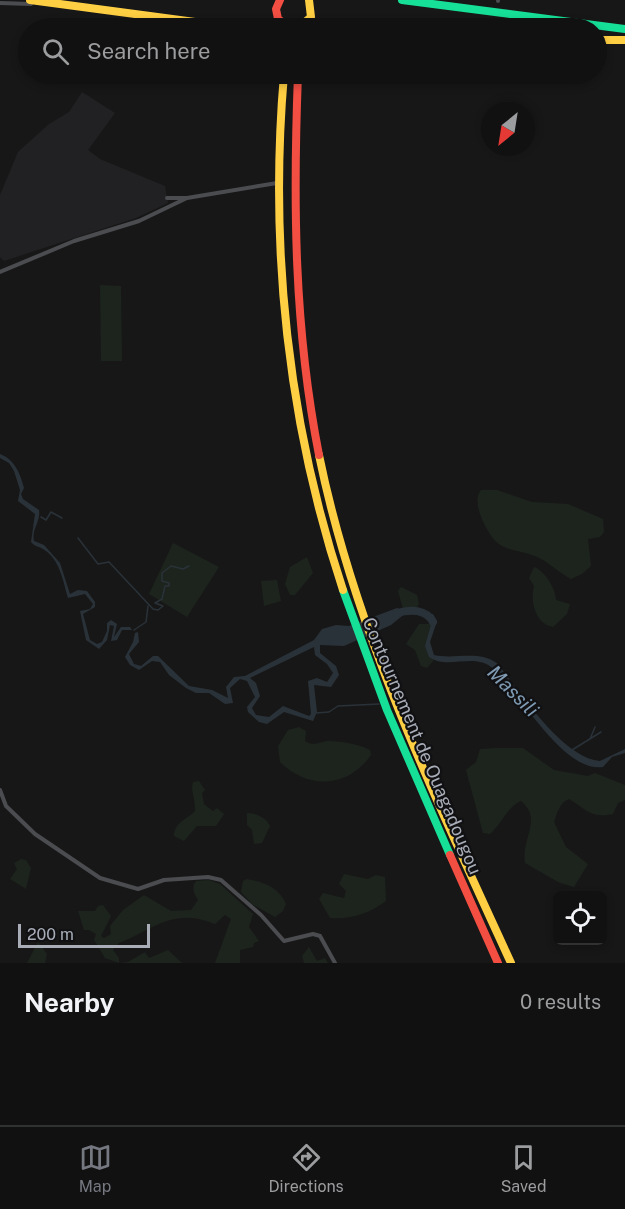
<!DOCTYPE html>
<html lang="en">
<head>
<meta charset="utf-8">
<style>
  body { margin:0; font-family:"Public Sans",sans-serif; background:#1a1a1a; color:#f1f3f6 }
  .controls { position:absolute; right:18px; bottom:18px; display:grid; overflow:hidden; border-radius:9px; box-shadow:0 3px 9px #0003 }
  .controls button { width:54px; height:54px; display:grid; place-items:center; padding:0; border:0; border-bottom:2px solid #303131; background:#111; color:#f1f3f6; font:30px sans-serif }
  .compass { position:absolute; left:481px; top:102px; width:54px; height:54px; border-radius:50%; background:#111; box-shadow:0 3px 9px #0003; rotate:210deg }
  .scale { position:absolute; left:18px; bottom:15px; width:132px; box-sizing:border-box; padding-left:6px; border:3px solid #a8adb8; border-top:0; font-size:16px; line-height:21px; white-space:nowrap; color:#a8adb8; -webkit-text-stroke:4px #111113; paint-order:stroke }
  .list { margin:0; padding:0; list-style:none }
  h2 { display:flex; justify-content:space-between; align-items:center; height:78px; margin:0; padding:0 24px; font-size:26px }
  h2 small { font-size:20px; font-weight:400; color:#9c9d9f }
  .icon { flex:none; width:33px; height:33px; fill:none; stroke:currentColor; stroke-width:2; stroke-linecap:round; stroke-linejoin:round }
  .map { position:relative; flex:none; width:625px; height:963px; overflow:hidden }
  .search { position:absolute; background:#111; box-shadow:0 3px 9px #0003; left:18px; right:18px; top:18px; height:66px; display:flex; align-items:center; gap:15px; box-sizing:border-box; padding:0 21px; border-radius:33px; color:#9c9d9f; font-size:22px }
  .sheet { height:162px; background:#111 }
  nav { display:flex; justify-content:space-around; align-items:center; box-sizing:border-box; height:84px; border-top:2px solid #303131; background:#111; font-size:16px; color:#9c9d9f }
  nav a { display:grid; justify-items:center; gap:3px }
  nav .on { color:#757880 }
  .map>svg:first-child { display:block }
  .built { fill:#212123 }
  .green { fill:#1d241e }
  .water { fill:#2a3239; fill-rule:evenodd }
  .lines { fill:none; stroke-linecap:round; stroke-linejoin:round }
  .stream { stroke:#2a3239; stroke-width:1.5 }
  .river { stroke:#2a3239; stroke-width:8 }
  .street { stroke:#4b4c50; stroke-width:4 }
  .fast { stroke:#16e098; stroke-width:8 }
  .slow { stroke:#ffcf43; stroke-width:8 }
  .jam { stroke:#f24e42; stroke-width:8 }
  .labels { text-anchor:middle; stroke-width:4.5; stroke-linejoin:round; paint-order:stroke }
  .street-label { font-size:18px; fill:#a8adb8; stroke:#111113 }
  .water-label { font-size:20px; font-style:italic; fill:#7f9bb3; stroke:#111113 }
</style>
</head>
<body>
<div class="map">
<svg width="625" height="963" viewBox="0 0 625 963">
  <rect width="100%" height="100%" fill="#171717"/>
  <!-- built -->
  <path class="built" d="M82,92L115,113L88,150L100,159L165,186L168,203L136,218L4,261L0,257V195L18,152L49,124L69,112Z"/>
  <!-- green -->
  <path class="green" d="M100,285L121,286L122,361H101Z
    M481,490H497L532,502L568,504L603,519L604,532L600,537L588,539L591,566L582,574L571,579C559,573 548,561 535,556C523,551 511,552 499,544C488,536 470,502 481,490Z
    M173,543L219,567L187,617L149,594Z
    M307,557L313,573L295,595H290L285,584L290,567Z
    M534,567C544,570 556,589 556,600L570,604L567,614L553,627C535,624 530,601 534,586L529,578Z
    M277,580L281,601L264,606L261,581Z
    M401,587L417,595L419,604L414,611L403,609L398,591Z
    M419,624H431L427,639L429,657L434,660L427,668L421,666L415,650L406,644Z
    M299,727L306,731L305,741C314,747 318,742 328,741C340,741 359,744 370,750L371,755C348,788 308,790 280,762L278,746L288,730Z
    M497,748H523L554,770L588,776L595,773L625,785V800L618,803L613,814C591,819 586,809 569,799C560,802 557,813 554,822L566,847L588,864L574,887L558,882L525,863C521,838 543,819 521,801C508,806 502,823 490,834L483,833L466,770L476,762L480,749Z
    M199,781L205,790L202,793L204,804L213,811L217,808L224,814L216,826H197L184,841L174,836C175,821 187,820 195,811C196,801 190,791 193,782Z
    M247,813C256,813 267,818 270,826L262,843L254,844L252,830L247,825Z
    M21,859L26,860L31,868L26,889L10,879L17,869L14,863Z
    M344,874L368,879L376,875L385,877L386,901C370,913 350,920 330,918L319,899L323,893L344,898L346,891L339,884Z
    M247,879C263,882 279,887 286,904L283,911L275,917L252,904L241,892L243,881Z
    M209,880L220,884L253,914L249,927L259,941L254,943L253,947L240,950V963H215L231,919L225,915L215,924C173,907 156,928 119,943L113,950L119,958V963L105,958L94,940L96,934L89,930H84L78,911H95L98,906L103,905L111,916L101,936L104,938L111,934L110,926L123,910L144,895L171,911L191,910L198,900C194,894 191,888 196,881Z
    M38,942L47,954L45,963H27Z
    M309,947L317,961L325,958L328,963H304L302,956Z
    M168,950L182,963H120L128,962L145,952L149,958Z"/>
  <!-- water -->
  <path class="water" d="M0,454C15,460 20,473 24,488L21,494L23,499L39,510C41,521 31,530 34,541L44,545L60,563L70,594L78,590L87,591L95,602V607L83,614L90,640L97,644L102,642L107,631V623L111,620L117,624L114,637L121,627H130L132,630H122L117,640L111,641L114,626L110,625L107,640L99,649L86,640L80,611L90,609L93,604L85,594L68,598C63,581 60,559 43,549C38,546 35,547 31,542L35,514L18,501L20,490L14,471L9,463L0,458Z
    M397,608L407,612L391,625L344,646L320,645V653L336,666L339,675L331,687L314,685L317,712L313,721L284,712L267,724L259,722L248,712L247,707L255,697L247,681L240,679L230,688L233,703L225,704L209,693H196L186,688L169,675L160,662L152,661L139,670L130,665L125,657L133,642L135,633L138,632L139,642L129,654L134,664L141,666L153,656H158L189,686L212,690L228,698L226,687L234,677L245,676L314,640L322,629L336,625L349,626ZM314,647L315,655L327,664L333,673L327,682L317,678L308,681L311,714L309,716L283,706L269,717L256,715L252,708L260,696L256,683L250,678Z
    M426,614H433L437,621L430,642L434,655C455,660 479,649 498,664C519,692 564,759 600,761L625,749V753L612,757L603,767C562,773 519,690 491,667C473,653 447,670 429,657L425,646L431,624Z"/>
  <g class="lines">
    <!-- stream -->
    <path class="stream" d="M41,517L46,520L51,512L62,518
      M78,538L98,564L109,562L153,609L158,610L163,606L155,603L162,599L165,586H169V583L162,581V573L171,566L183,569L189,566
      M134,630L146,622L148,606
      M316,713L329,712L338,706L379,704
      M590,739L595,727
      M572,750L601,732"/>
    <!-- river -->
    <path class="river" d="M397,613C410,609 426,609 433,622"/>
    <!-- street -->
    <path class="street" d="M498,1V0
      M0,3L31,4
      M167,198H187L277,183
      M0,272L74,241L139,221L187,198
      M0,790L6,806L35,834L100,878L138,889L164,880L208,877L221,880L261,915L284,941L313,934L320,936L335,963"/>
    <!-- fast -->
    <path class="fast" d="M402,0L625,29
      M343,590L387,710L450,855"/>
    <!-- slow -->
    <path class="slow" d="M30,0L225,26L281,23
      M298,28L311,17L309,0
      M596,40H625
      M284,74C269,248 288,424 343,590
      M319,455C355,632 436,799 511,963"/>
    <!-- jam -->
    <path class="jam" d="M280,0L276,9L278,19L291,28
      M307,24L321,28
      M298,74C293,203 294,328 319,455
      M450,855L498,963"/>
  </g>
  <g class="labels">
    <!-- street labels -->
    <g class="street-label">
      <text transform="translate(422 746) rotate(67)" y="6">Contournement de Ouagadougou</text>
    </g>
    <!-- water labels -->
    <g class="water-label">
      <text transform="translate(513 691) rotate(45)" y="7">Massili</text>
    </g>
  </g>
</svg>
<div class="controls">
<button><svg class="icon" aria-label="locate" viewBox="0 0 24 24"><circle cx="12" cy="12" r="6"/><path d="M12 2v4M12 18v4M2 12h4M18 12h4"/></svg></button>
</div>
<svg class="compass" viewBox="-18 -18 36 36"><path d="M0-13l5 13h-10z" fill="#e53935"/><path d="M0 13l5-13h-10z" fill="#9c9d9f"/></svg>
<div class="scale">200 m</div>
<div class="search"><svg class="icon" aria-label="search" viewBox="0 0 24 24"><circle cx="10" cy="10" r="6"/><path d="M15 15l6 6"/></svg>Search here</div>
</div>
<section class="sheet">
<h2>Nearby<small>0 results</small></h2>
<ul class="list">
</ul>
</section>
<nav>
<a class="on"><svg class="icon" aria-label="map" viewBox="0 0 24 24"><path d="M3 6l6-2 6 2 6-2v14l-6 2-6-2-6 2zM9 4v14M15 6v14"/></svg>Map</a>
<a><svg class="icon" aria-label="directions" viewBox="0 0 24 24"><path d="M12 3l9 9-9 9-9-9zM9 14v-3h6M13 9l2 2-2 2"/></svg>Directions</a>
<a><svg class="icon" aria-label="saved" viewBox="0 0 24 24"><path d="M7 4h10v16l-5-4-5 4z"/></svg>Saved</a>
</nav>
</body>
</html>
